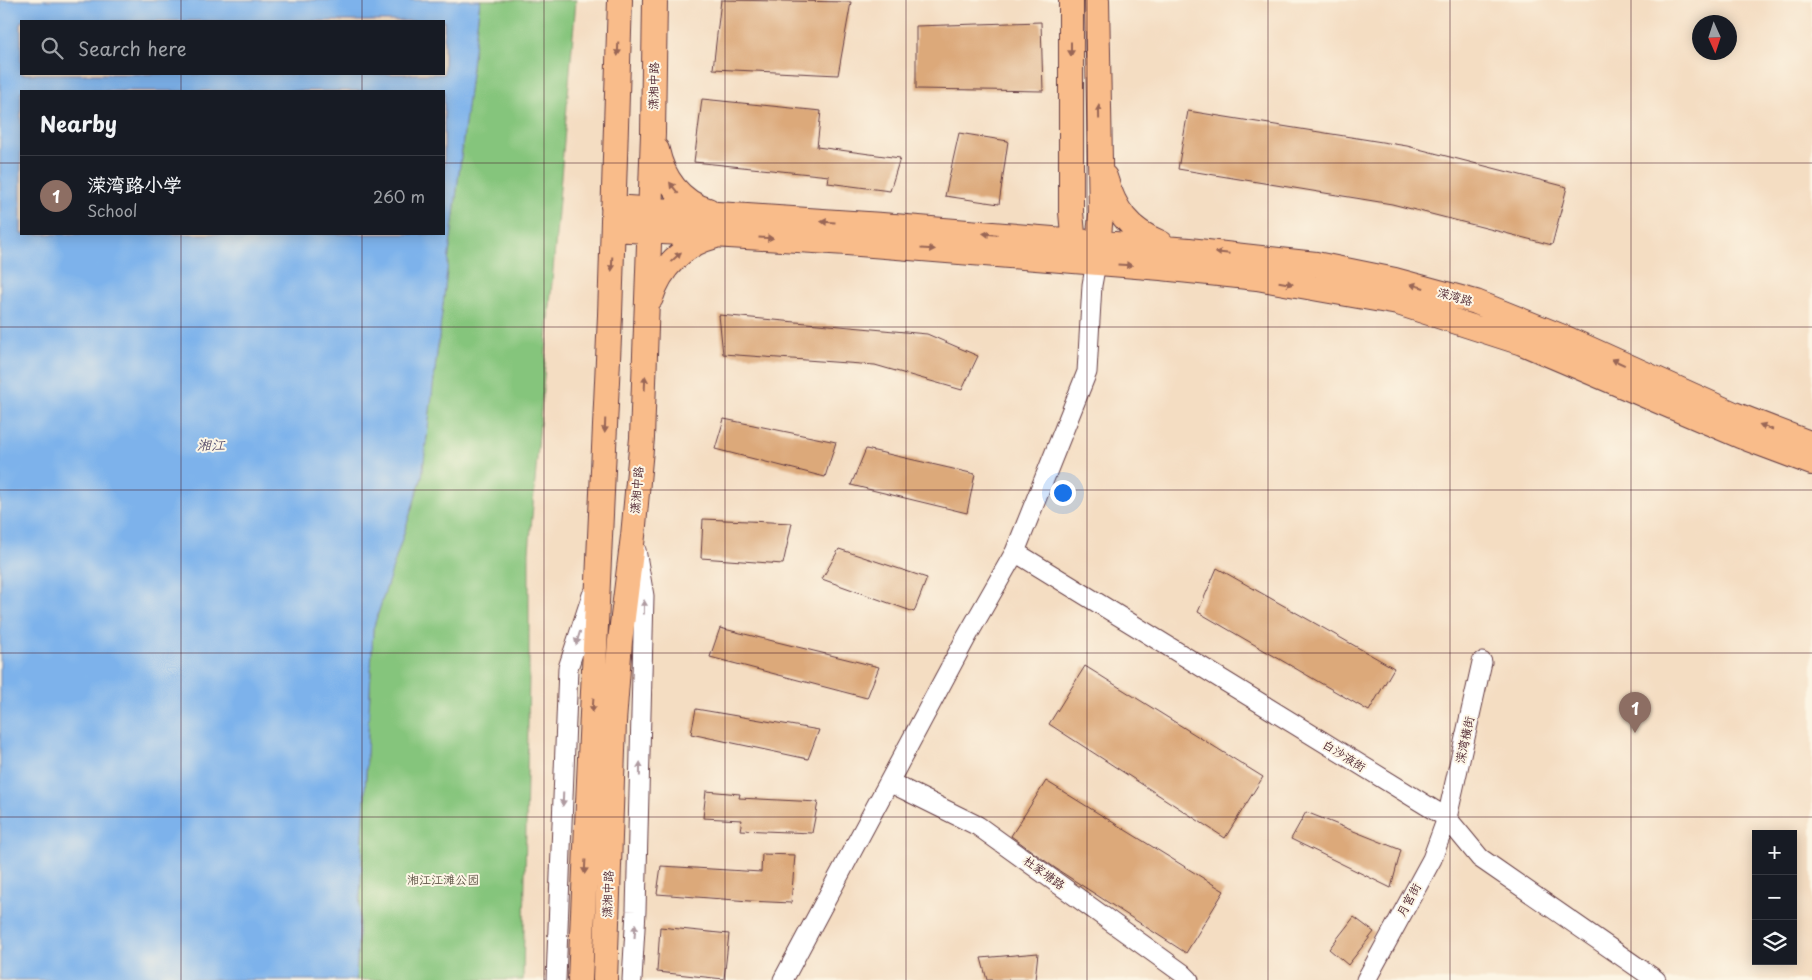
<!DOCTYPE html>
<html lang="en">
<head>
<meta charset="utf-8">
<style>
  body { margin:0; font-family:"Playpen Sans","LXGW WenKai TC",sans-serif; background:#242831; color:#f1f3f6 }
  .controls { position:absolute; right:15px; bottom:15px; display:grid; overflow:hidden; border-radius:0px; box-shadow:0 2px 12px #0003 }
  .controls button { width:45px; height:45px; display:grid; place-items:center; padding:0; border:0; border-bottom:1px solid #363941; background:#171b24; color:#f1f3f6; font:25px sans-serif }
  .compass { position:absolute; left:1692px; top:15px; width:45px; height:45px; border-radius:50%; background:#171b24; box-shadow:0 2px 12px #0003; rotate:177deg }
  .you { position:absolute; left:1062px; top:492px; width:18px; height:18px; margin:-12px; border:4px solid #fff; border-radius:50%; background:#1a73e8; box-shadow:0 0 0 8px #1a73e833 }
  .badge { display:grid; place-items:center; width:32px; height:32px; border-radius:50%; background:#ea580c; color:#fff; font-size:16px; font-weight:700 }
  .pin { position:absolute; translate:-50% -41px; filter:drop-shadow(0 1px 2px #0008) }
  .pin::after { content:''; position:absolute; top:26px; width:18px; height:15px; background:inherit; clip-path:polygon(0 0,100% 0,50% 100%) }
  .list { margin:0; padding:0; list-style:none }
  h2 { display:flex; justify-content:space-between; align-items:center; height:65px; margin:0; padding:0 20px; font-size:21px }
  h2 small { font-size:16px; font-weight:400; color:#9ea1a6 }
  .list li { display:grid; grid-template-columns:32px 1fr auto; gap:15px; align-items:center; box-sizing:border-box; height:80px; padding:0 20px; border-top:1px solid #363941 }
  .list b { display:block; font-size:19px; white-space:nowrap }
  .list p { margin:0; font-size:16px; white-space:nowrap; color:#9ea1a6 }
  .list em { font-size:16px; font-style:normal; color:#9ea1a6 }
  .icon { flex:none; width:28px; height:28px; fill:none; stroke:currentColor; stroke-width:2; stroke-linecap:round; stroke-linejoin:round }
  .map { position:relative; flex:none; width:1812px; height:980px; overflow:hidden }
  .search { position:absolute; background:#171b24; box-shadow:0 2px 12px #0003; left:20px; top:20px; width:425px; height:55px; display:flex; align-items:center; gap:12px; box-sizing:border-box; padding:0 18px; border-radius:0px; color:#9ea1a6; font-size:19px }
  .panel { position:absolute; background:#171b24; box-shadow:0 2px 12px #0003; left:20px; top:90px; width:425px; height:145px; border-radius:0px }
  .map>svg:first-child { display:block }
  .green { fill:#85c57c; stroke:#687254 }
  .water { fill:#7db2eb; stroke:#64688b; fill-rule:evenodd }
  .building { fill:#dca97a }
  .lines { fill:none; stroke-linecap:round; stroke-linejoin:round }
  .minor-casing { stroke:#643c42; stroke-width:21 }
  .major-casing { stroke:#643c42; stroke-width:26 }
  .minor { stroke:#fff; stroke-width:19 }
  .major { stroke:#f9bc8a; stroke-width:24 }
  .oneway { fill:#996656 }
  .oneway2 { fill:#ae9aa0 }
  .grid { fill:none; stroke:#4a1f2b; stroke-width:1; stroke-opacity:0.55 }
  .labels { text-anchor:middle; stroke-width:4; stroke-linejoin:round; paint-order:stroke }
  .street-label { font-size:12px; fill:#4a1f2b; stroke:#fcf5e5 }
  .park-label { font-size:12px; fill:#5c5143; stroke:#fcf5e5 }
  .water-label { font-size:14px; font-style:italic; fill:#5c526e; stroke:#fcf5e5 }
</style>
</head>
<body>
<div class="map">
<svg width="1812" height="980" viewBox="0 0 1812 980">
  <rect width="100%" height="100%" fill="#fcf5e5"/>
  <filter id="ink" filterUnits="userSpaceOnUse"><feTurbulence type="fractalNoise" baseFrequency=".02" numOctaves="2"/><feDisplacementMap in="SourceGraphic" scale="10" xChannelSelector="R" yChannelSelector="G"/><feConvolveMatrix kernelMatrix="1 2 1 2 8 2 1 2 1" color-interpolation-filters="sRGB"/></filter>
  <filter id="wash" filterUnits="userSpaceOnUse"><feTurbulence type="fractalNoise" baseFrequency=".0096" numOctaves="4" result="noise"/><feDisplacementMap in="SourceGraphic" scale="20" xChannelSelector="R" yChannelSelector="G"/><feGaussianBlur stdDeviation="1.12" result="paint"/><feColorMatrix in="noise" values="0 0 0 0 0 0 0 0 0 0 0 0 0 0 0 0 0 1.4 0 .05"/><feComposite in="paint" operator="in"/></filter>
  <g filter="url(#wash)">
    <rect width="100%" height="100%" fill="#f4ddc2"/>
    <!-- green -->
    <path class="green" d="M480,0H576L529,552V674L523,980H356L373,629L422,477Z"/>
    <!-- water -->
    <path class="water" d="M0,0H480L422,477L373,629L356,980H0ZM21,21H444V74H21ZM21,91H444V234H21Z"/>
    <g id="blocks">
      <!-- building -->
      <path class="building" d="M721,0L851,2L838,75L713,69Z
        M1041,22L1043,91L916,89V26Z
        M702,99L821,111L817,147L900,158L890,191L828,183L829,176L694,162Z
        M1188,111L1407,146L1567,187L1552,245L1392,204L1178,169Z
        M959,133L1008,141L999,204L945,196Z
        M719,315L927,334L978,356L962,390L875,365L723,354Z
        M724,419L836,442L825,477L715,449Z
        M866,449L975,474L967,513L851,485Z
        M703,519L792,523L783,564L701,558Z
        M839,549L927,578L914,612L822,579Z
        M1217,568L1394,668L1369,711L1198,612Z
        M720,628L879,667L867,698L710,657Z
        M1085,666L1263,777L1225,838L1049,724Z
        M696,709L819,730L808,759L691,734Z
        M1046,781L1224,891L1186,953L1055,868L1011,836Z
        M706,791L740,794L739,798L818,802L812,833L740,830L742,820L703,818Z
        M1306,812L1401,850L1391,888L1291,839Z
        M762,854L795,855L791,903L749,901L657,894L661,866L761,872Z
        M1354,917L1374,932L1348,965L1329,949Z
        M660,927L729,934L724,979L657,972Z
        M1038,953L1035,980H987L981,958Z"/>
    </g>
  </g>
  <g filter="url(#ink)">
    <use href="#blocks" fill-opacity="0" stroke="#643c42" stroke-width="1"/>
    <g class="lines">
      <defs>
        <path id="minor" d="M1015,552L1447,818L1480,858L1656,980
          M889,782L978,826L1182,973L1189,980
          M556,980L568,668L592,595
          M632,980L636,911L644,596L636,550
          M783,980L966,638L1015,552L1087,372L1092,285L1096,263
          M1366,980L1432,859L1447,818L1482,662"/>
        <path id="major" d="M1071,0V212L1075,256
          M657,150C663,178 680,202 708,210
          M1105,177C1115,210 1128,230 1161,243
          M613,207L882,225L1189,250L1316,264L1395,280L1476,302L1568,339L1734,414L1812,444
          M613,229L847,243L1161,268L1257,278L1398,303L1522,343L1740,436L1812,463
          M1097,258L1101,214L1097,0
          M651,298C660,268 683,245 713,237
          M580,980L610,315L620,0
          M605,980L614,722L620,641L633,536L642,438L653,133L655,0"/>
      </defs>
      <!-- minor casing -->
      <use href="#minor" class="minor-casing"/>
      <!-- major casing -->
      <use href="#major" class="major-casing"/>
      <!-- minor -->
      <use href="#minor" class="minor"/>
      <!-- major -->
      <use href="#major" class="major"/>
    </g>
    <!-- one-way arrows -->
    <defs><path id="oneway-solid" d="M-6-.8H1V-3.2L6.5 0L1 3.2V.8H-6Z" transform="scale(1.25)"/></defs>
    <g class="oneway">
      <use href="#oneway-solid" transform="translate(618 49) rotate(92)"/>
      <use href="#oneway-solid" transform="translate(1071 49) rotate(90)"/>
      <use href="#oneway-solid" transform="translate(1099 112) rotate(-91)"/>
      <use href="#oneway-solid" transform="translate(674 188) rotate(-128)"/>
      <use href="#oneway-solid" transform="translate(828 222) rotate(-177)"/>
      <use href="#oneway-solid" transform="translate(990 234) rotate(-175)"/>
      <use href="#oneway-solid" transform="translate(766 238) rotate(4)"/>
      <use href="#oneway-solid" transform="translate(928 249) rotate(4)"/>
      <use href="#oneway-solid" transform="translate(1222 253) rotate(-174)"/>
      <use href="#oneway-solid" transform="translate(676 257) rotate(-43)"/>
      <use href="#oneway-solid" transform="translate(612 264) rotate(92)"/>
      <use href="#oneway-solid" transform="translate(1125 265) rotate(4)"/>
      <use href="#oneway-solid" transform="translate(1286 283) rotate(9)"/>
      <use href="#oneway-solid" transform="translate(1417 286) rotate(-164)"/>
      <use href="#oneway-solid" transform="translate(1618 362) rotate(-155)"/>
      <use href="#oneway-solid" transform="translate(645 383) rotate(-87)"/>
      <use href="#oneway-solid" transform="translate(605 426) rotate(92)"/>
      <use href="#oneway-solid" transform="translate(1766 427) rotate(-159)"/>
      <use href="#oneway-solid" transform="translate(593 705) rotate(93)"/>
      <use href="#oneway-solid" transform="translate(585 867) rotate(93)"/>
    </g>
    <g class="oneway2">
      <use href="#oneway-solid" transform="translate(644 607) rotate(-89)"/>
      <use href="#oneway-solid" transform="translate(578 638) rotate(108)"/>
      <use href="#oneway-solid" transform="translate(640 769) rotate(-89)"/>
      <use href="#oneway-solid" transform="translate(563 799) rotate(92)"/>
      <use href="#oneway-solid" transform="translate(635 931) rotate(-86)"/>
    </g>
  </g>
  <!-- grid -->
  <path class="grid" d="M181,0V21M362,0V21M544,0V980M725,0V980M906,0V980M1087,0V980M1268,0V980M1450,0V980M1631,0V980M181,74V91M362,74V91M0,163H21M444,163H1812M181,234V980M362,234V980M0,327H1812M0,490H1812M0,653H1812M0,817H1812"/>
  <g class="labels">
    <!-- street labels -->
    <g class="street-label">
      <text transform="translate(654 86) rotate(-89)" y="4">潇湘中路</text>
      <text transform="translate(1455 297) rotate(16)" y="4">溁湾路</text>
      <text transform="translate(637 490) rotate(-85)" y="4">潇湘中路</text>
      <text transform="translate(1465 740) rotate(-78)" y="4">溁湾横街</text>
      <text transform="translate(1344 756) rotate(32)" y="4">白沙液街</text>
      <text transform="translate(1044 873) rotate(36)" y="4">杜家塘路</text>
      <text transform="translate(608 894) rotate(-88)" y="4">潇湘中路</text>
      <text transform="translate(1409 900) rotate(-61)" y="4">月宫街</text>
    </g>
    <!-- park labels -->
    <g class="park-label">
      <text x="443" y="884">湘江江滩公园</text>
    </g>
    <!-- water labels -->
    <g class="water-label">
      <text x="211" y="450">湘江</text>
    </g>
  </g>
</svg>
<div class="controls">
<button>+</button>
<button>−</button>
<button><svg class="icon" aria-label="layers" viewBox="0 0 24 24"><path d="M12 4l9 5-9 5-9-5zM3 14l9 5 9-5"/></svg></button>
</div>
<svg class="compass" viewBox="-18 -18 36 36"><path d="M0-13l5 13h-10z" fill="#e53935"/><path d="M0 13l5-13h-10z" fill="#9ea1a6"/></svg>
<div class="you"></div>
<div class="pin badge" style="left:1635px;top:733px;background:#8d6e63">1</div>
<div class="search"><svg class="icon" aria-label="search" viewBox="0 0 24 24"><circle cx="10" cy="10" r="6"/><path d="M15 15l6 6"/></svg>Search here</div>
<section class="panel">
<h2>Nearby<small></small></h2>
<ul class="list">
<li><span class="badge" style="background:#8d6e63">1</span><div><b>溁湾路小学</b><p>School</p></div><em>260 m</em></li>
</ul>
</section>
</div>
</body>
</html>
